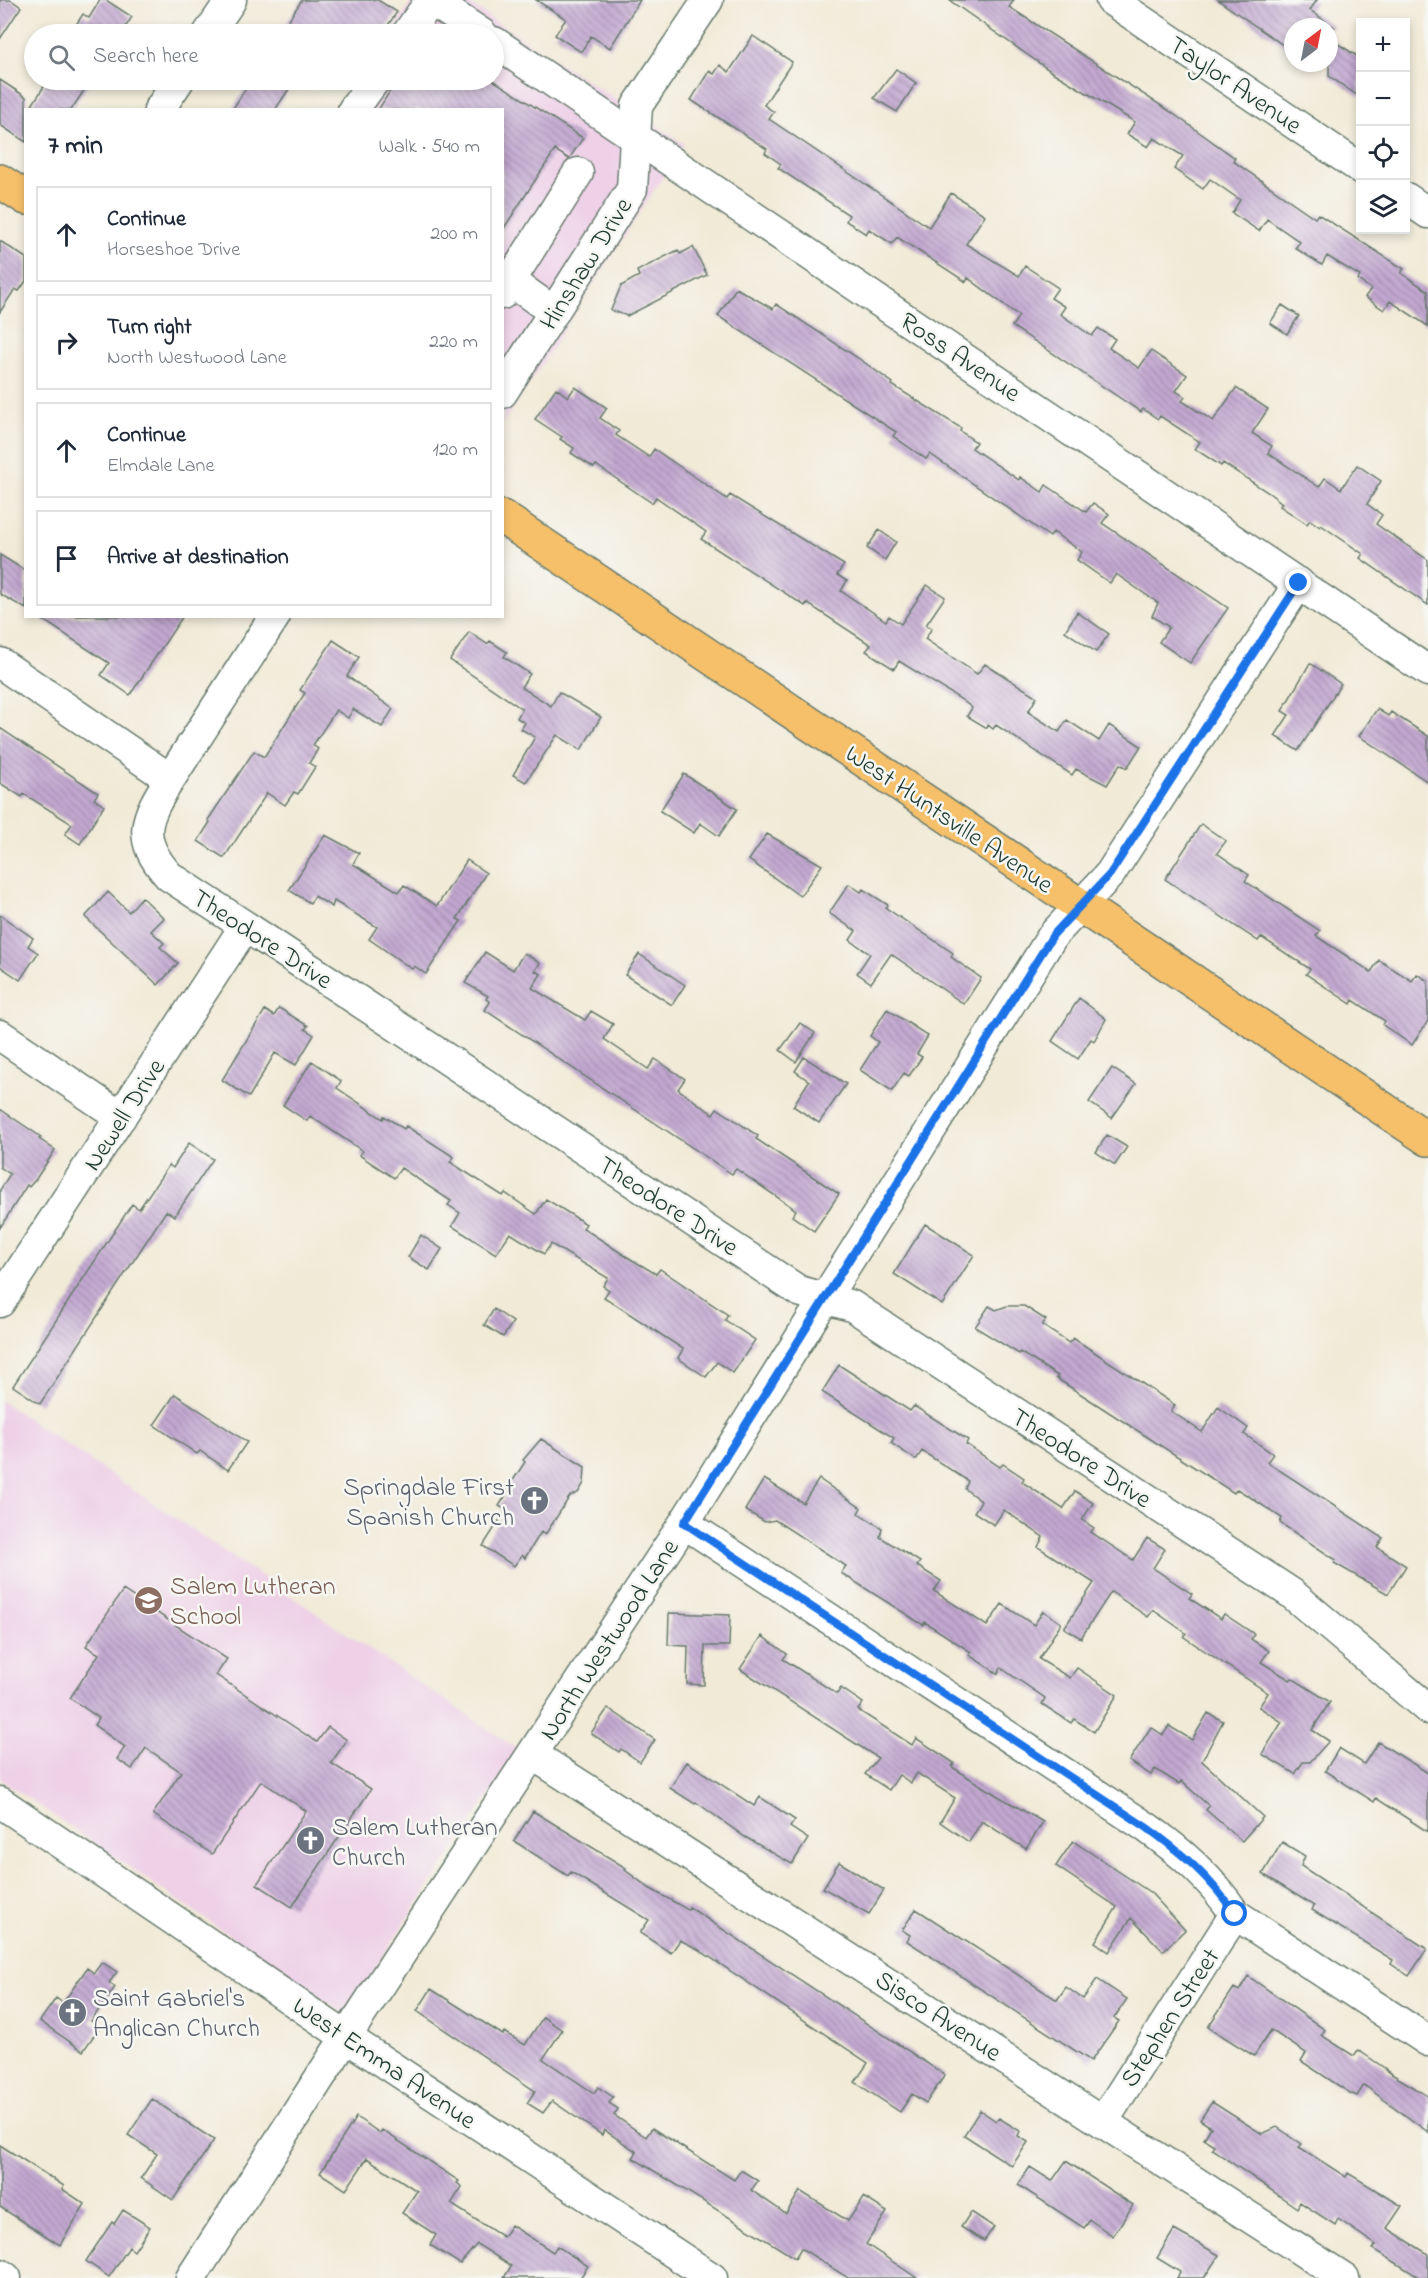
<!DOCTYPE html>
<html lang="en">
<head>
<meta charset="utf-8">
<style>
  body { margin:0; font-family:"Indie Flower",sans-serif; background:#f6f6f7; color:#1f2937 }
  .controls { position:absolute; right:18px; top:18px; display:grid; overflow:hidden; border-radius:0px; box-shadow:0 3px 9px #0003 }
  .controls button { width:54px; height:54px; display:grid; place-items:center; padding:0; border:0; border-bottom:2px solid #e0e1e3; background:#fff; color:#1f2937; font:30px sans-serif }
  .compass { position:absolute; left:1284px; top:18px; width:54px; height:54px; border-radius:50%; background:#fff; box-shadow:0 3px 9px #0003; rotate:32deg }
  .stop { position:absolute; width:18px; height:18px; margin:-14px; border:4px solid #1a73e8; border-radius:50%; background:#fff }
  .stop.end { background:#1a73e8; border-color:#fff; box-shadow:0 2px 6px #0008 }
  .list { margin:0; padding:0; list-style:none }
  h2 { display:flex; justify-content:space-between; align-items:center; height:78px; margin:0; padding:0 24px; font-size:26px }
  h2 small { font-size:20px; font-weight:400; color:#747a83 }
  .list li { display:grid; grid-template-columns:39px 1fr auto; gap:18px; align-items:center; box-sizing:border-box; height:96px; margin:0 12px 12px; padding:0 12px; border:2px solid #e0e1e3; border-radius:0px }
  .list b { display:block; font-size:22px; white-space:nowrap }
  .list p { margin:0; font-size:20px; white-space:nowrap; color:#747a83 }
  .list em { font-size:20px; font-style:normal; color:#747a83 }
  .icon { flex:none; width:33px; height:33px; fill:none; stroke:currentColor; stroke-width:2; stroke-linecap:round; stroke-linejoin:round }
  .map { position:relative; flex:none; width:1428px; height:2278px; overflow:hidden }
  .search { position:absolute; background:#fff; box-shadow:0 3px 9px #0003; left:24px; top:24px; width:480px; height:66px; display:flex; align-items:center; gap:15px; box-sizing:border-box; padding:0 21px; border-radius:33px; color:#747a83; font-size:22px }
  .panel { position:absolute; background:#fff; box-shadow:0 3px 9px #0003; left:24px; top:108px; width:480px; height:510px; border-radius:0px }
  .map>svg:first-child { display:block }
  .built { fill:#eed0e7 }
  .building { fill:url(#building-back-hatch) }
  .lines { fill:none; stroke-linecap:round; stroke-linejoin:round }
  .minor-casing { stroke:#687a6d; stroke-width:33 }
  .major-casing { stroke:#687a6d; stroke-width:36 }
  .minor { stroke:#fff; stroke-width:30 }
  .major { stroke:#f6c06b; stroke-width:33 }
  .route { stroke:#1a73e8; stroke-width:8 }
  .labels { text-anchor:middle; stroke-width:5; stroke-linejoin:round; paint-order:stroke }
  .street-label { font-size:26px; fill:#1f3d34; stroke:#f6f6f2 }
  .worship-label { font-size:26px; fill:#5b616d; stroke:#f6f6f2; text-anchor:start }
  .education-label { font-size:26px; fill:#785e54; stroke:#f6f6f2; text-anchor:start }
</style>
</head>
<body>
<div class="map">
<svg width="1428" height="2278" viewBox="0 0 1428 2278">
  <defs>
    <pattern id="building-back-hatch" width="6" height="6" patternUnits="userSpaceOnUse" patternTransform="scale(1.5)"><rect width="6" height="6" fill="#c3a8d1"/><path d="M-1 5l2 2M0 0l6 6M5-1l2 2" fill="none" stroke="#9e8aaa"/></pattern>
  </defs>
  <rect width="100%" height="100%" fill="#f6f6f2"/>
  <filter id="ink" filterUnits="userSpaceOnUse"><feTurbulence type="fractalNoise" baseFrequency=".0167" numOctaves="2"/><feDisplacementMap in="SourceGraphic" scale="12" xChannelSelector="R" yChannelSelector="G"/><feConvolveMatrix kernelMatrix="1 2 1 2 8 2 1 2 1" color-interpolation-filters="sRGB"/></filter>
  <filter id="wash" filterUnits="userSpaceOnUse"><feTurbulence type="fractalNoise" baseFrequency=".008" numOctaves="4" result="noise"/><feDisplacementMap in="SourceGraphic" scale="24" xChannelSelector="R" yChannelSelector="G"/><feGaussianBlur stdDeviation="1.35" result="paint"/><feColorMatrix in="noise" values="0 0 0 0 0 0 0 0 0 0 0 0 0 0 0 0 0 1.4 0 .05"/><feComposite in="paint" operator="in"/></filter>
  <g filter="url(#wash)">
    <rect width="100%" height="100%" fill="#f1ead7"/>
    <!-- built -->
    <path class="built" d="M413,0H463L684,144L503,424L502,110H339L359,80H494V34H389Z
      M0,1400L519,1750L345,2014L0,1779Z"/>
    <g id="blocks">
      <!-- building -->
      <path class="building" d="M0,0H11L21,7L0,39Z
        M100,0H106L132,17L121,34H70L83,14L89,18Z
        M302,0H378L397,12L382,34H279Z
        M536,0H640L610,48L591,36L581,52L555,35L566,19Z
        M949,0H1014L1009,7L1171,112L1235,158L1233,161L1315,218L1318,214L1404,269L1401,273L1428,291V326L1390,301L1384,310L1365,297L1371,289L1358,280L1360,276L1327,256L1322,265L1295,248L1300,242L1267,219L1259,231L1232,213L1240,200L1210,179L1203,189L1174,169L1183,156L1154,138L1148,147L1127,134L1135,122L1052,72Z
        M1218,0H1317L1310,10L1334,27H1293V52Z
        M753,36L792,62L764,105L774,112L769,119L929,227L951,193L985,215L966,244L1019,276L1025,266L1058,288L1051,298L1065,307L1060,314L1092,336L1098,328L1115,339L1109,348L1139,368L1151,351L1187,375L1176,391L1185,397L1182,401L1213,421L1236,388L1268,409L1252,433L1272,446L1268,453L1319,487L1325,478L1341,489L1357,465L1381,481L1367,504L1382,515L1376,524L1428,560V605L1360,558L1363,554L1321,525L1320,527L1310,520L1307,524L1280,506L1282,503L1269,493L1223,463L1221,466L1195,449L1200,442L1160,416L1158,419L1143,409L1141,412L1012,326L1019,316L968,278L966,282L897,237L892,244L869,229L866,234L846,221L849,215L778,168L781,164L765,153L767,149L691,100L709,71L714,74L720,65L729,72Z
        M1329,38L1360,58V97L1329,76Z
        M896,69L916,83L897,112L874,98Z
        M0,80L26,97V142L0,125Z
        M48,80H91L71,110H29Z
        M251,80H295L275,110H232Z
        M397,80H493L583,138L569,159L555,150L502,231V110H378Z
        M0,241L26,258V281L19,291L15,289L0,312Z
        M693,247L707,275L627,316L611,310L621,286L639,276L637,271L678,250L680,254Z
        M736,288L773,309L776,304L858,358L893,383L892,385L961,428L960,431L976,442L972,448L1019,480L1020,477L1042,492L1046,485L1086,512L1093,503L1109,514L1102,523L1228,608L1190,663L1159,642L1169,627L1152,616L1158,603L1116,574L1110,583L1077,560L1082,552L1053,532L1050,537L930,454L926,459L893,436L896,432L718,316Z
        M1282,305L1299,316L1287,334L1270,323Z
        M575,387L607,408L600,418L619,431L616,435L649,457L654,449L727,499L730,495L844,565L837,575L847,581L841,591L886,621L889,616L901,624L927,585L945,597L926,625L932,628L925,639L977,674L985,664L1037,697L1028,712L1059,732L1067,720L1099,741L1109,725L1141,746L1127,768L1120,764L1107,785L1076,769L1072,775L996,725L993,729L988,725L987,728L967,716L972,708L962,700L899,661L894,669L866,651L871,645L807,603L805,606L701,539L706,532L656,497L652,503L596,465L594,468L571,453L574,448L560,439L562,437L535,419L556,388L568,397Z
        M879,530L896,542L885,560L867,548Z
        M0,555L26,571V609L0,594Z
        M1077,612L1109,634L1096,652L1065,631Z
        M37,616H183L130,695L101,675L109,663Z
        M469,632L487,644L490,641L507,652L504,657L530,674L521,687L551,706L559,692L601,717L581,750L557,735L526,782L513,775L535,737L521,729L525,723L517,718L522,709L450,660Z
        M333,640L359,657L347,676L393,709L382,727L353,709L348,718L336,710L313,745L318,749L309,763L315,767L298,794L294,792L285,805L267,793L224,858L198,841L210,822L208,820L254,751L264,757L305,693L300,690Z
        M1310,663L1341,684L1298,751L1275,736L1289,715L1282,711Z
        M1377,709L1388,716L1391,712L1428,736V782L1359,736Z
        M0,728L98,793L94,799L104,806L80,844L65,834L72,824L24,794L22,797L0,783Z
        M684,774L737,809L719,836L700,823L694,833L660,811Z
        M1201,824L1226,841L1217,853L1249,875L1245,881L1320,931L1316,936L1371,972L1379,960L1412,981L1417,974L1428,981V1021L1412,1045L1383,1025L1385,1021L1353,1000L1351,1004L1306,974L1310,969L1261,937L1258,941L1165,879Z
        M767,834L822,865L800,896L749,860Z
        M325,835L359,853L353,864L399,892L404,885L437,906L467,860L486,873L457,919L461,921L426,974L414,966L412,969L369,939L377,927L334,901L332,907L315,896L310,903L289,890Z
        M849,884L861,892L863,889L888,905L886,908L953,953L951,957L981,978L964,1004L891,954L871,983L857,973L870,954L850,940L856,931L829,913Z
        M108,892L129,912L142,897L164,918L151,931L164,943L160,947L178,963L158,985L85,917Z
        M0,915L33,938L28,946L38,953L20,980L0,966Z
        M485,952L513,970L524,953L540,963L535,971L541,974L532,988L585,1020L591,1011L613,1024L604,1039L648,1069L655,1059L685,1079L678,1089L713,1114L717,1108L758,1136L756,1139L839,1194L814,1231L792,1216L796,1210L736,1169L732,1174L485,1010L490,1002L486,999L488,996L465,983Z
        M639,954L685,985L672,1005L625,975Z
        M1079,998L1106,1019L1094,1041L1091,1039L1078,1059L1052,1041Z
        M279,1008L308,1026L305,1029L314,1035L296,1065L275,1053L249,1097L222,1080L265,1010L274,1016Z
        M887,1009L928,1036L917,1054L922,1057L909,1076L904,1073L892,1091L860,1070L878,1042L870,1036Z
        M800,1023L815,1033L796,1062L780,1050Z
        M804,1057L846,1084L819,1123L793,1106L809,1081L795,1071Z
        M312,1061L341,1081L337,1088L383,1119L384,1116L404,1129L406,1126L454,1157L450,1162L503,1196L505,1193L536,1214L546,1199L586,1224L583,1228L624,1255L656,1274L660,1269L728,1315L725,1320L755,1340L733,1373L717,1362L706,1377L678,1358L683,1349L604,1297L609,1290L603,1286L608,1278L551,1244L544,1254L510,1233L496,1254L452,1226L460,1213L448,1205L451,1201L401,1168L394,1178L359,1155L363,1151L310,1116L307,1121L283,1105Z
        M1112,1068L1136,1084L1112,1118L1089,1102Z
        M0,1109L41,1137L39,1139L55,1150L36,1179L29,1187L27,1185L0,1228V1190L10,1174L0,1167Z
        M1107,1135L1127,1147L1115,1165L1096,1152Z
        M189,1143L213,1159L175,1216L166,1211L40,1404L13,1386L132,1204L139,1209L169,1165L173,1168Z
        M925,1224L974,1255L942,1305L894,1274Z
        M421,1235L442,1249L429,1270L408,1257Z
        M989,1306L996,1310L1007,1306H1024L1046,1320L1042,1325L1069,1343L1073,1338L1175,1405L1171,1411L1202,1432L1218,1407L1248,1428L1244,1434L1273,1454L1267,1462L1383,1538L1377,1547L1406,1566L1388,1594L1334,1563L1336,1560L1280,1523L1282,1518L1250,1497L1237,1489L1234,1493L1056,1378L1058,1376L1020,1352L1019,1354L975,1327Z
        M494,1309L513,1322L503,1337L484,1325Z
        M839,1365L910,1411L914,1406L968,1440L966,1444L1000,1467L1003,1464L1024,1478L1022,1482L1063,1509L1075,1491L1093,1503L1082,1520L1094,1528L1091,1532L1133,1560L1147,1538L1165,1549L1153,1568L1192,1594L1189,1598L1221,1619L1224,1614L1254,1634L1251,1639L1269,1651L1261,1662L1290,1680L1292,1678L1330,1702L1312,1730L1329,1741L1310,1762H1303L1295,1774L1262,1754L1282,1722L1259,1707L1268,1693L1184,1637L1186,1633L1153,1610L1148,1617L1111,1592L1081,1638L1064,1628L1094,1583L1038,1547L1043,1537L1004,1510L994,1525L974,1512L981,1501L965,1489L968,1481L922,1451L916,1460L891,1443L894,1438L822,1392Z
        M175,1394L247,1442L228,1470L200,1451L197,1454L154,1425Z
        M541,1439L585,1467L584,1483L578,1493L570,1496L545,1535L541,1532L525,1558L522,1555L514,1566L483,1546L506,1510L499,1506L506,1495L504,1494L525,1462L523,1460Z
        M764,1479L803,1503L819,1479L861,1508L858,1513L882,1528L880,1537L920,1562L917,1566L941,1581L934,1591L987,1626L1002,1604L1034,1625L1043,1611L1061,1623L1039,1659L1070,1678L1077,1668L1117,1695L1094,1732L1074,1719L1071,1723L1042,1704L1045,1698L1001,1668L998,1674L969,1655L971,1652L925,1622L923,1625L841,1573L846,1566L775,1520L765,1522L745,1510Z
        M123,1590L227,1659L216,1675L317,1742L328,1727L347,1740L331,1763L371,1789L292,1907L257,1884L306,1811L261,1781L212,1854L153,1814L181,1772L146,1748L132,1769L117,1759L125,1747L94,1725L99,1718L70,1698L99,1654L86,1646Z
        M669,1613L730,1615L729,1646H705L704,1685L687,1684L688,1646L668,1645Z
        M762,1636L787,1654L783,1659L837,1694L841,1688L863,1703L858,1710L912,1745L916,1738L954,1763L952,1767L988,1790L1043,1822L1026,1849L982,1821L969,1842L940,1822L955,1798L917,1773L911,1783L899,1775L889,1790L865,1774L878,1758L740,1669Z
        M608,1708L655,1740L640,1762L621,1749L619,1752L591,1733Z
        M1208,1713L1223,1721L1202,1761L1263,1817L1242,1841L1206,1810L1209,1806L1181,1781L1179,1784L1155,1769L1151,1775L1129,1761L1151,1727L1163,1735L1169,1726L1192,1740Z
        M1378,1742L1428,1773V1832L1376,1798L1374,1802L1325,1771L1339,1748L1364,1764Z
        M687,1762L754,1806L760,1797L795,1820L790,1827L808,1839L792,1864L745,1837L696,1802L695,1804L670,1788Z
        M533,1811L626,1868L625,1870L649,1888L688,1910L689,1907L945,2075L926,2103L912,2094L900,2112L855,2082L868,2063L696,1948L680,1940L671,1953L640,1933L649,1920L571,1872L568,1876L514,1841Z
        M1073,1841L1151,1893L1185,1930L1163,1951L1131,1918L1109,1952L1095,1942L1117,1907L1056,1866Z
        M1282,1842L1305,1856L1301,1866L1427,1949L1409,1976L1391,1964L1393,1960L1312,1910L1314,1906L1263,1874Z
        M839,1862L884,1890L869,1914L823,1888Z
        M916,1909L1057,2000L1066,1987L1083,1999L1097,1979L1127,1999L1114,2018L1119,2021L1091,2061L907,1941L910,1935L902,1930Z
        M102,1962L117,1972L109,1983L115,1987L91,2021L100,2027L83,2051L40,2021L56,1998L63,2003L87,1968L94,1973Z
        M1248,1976L1325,2030L1321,2035L1354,2056L1358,2050L1386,2069L1385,2070L1428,2096V2132L1364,2085L1357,2096L1350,2093L1301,2061L1306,2053L1271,2030L1254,2056L1208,2027L1234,1988L1239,1991Z
        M431,1989L503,2035L504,2032L525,2045L543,2017L562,2030L543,2059L594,2093L598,2087L613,2097L609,2103L618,2109L614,2115L646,2137L652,2128L734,2180L741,2170L758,2181L751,2190L786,2214L800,2191L848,2221L864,2197L887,2212L866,2244L917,2278H848L801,2248L795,2258L633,2158L637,2152L604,2130L602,2135L552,2101L543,2113L527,2103L535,2091L417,2011Z
        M152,2099L214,2140L173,2200L141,2178L157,2154L128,2135Z
        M1212,2102L1262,2134L1277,2127L1302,2144L1299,2147L1346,2177L1348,2173L1402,2206L1387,2228L1428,2254V2278H1420L1382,2254L1373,2249L1376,2245L1338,2219L1335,2225L1300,2202L1297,2208L1212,2149L1214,2145L1204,2139L1211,2127L1200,2120Z
        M980,2110L996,2121L999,2118L1020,2131L1018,2136L1028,2142L1012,2166L964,2135Z
        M356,2117L380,2133L382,2130L459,2181L457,2183L462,2187L451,2204L503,2237L511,2225L553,2252L557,2246L588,2266L580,2278H504L511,2266L477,2244L460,2264L430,2245L436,2235L402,2213L417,2191L367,2158L346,2190L320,2173Z
        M0,2145L64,2186L62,2189L85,2204L60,2245L0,2207Z
        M1066,2161L1133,2205L1113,2236L1090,2220L1084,2228L1018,2185L1030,2167L1052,2181Z
        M123,2210L150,2227L134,2251L129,2247L109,2277L86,2261L112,2222L114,2224Z
        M971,2212L994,2227L984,2241L961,2227Z
        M1174,2230L1219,2255L1204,2278H1177L1180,2272L1157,2258Z"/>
    </g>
  </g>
  <g filter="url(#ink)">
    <use href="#blocks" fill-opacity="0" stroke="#687a6d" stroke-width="1.5"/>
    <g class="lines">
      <defs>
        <path id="minor" d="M1111,0L1360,168
          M208,34L231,0
          M407,34L431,0L482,34
          M494,42L1428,671
          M159,110L179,80
          M353,110L375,80
          M1406,198L1428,213
          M502,275L554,312
          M502,294L578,173
          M502,393L632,189L637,106L708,0
          M0,663L170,779C145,818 135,838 169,876L799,1291L852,1306L1291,1593L1428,1709
          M170,779L275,616
          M0,1035L121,1117
          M0,1302L245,926
          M684,1523L1146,1827C1181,1852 1211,1878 1235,1914L1428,2041
          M532,1754L1344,2278
          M0,1802L346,2037L712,2278
          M1104,2120L1235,1914
          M0,2274L6,2278
          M191,2278L346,2037L684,1523L1053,935L1110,874L1299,583"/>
        <path id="major" d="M0,181L26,198
          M502,517L1428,1139"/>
      </defs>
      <!-- minor casing -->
      <use href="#minor" class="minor-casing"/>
      <!-- major casing -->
      <use href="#major" class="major-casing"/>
      <!-- minor -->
      <use href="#minor" class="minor"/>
      <!-- major -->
      <use href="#major" class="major"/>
    </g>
  </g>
  <g class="lines" filter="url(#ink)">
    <!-- route -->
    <path class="route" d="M1235,1914C1211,1878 1181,1852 1146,1827L684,1523L1053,935L1110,874L1299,583"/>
  </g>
  <!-- icons -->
  <defs>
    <symbol id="church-disc" viewBox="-11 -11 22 22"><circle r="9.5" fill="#6b7280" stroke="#f6f6f2"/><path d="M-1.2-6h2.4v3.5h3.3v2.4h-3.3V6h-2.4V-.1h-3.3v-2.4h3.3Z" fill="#fff"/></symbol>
    <symbol id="school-disc" viewBox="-11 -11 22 22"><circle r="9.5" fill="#8d6e63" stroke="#f6f6f2"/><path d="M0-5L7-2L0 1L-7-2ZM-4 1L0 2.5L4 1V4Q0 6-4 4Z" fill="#fff"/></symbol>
  </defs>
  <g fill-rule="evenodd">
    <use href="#church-disc" x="518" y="1484" width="33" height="33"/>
    <use href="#school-disc" x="132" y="1584" width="33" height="33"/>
    <use href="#church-disc" x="294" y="1824" width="33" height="33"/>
    <use href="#church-disc" x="56" y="1996" width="33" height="33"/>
  </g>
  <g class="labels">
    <!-- street labels -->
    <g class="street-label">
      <text transform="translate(1236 84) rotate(34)" y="9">Taylor Avenue</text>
      <text transform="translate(585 263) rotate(-58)" y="9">Hinshaw Drive</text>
      <text transform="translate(961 356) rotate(34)" y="9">Ross Avenue</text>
      <text transform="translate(950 818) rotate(34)" y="9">West Huntsville Avenue</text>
      <text transform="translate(263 938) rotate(33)" y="9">Theodore Drive</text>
      <text transform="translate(123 1114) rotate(-57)" y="9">Newell Drive</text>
      <text transform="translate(669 1205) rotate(33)" y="9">Theodore Drive</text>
      <text transform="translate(1082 1457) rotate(33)" y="9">Theodore Drive</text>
      <text transform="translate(608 1639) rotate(-57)" y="9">North Westwood Lane</text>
      <text transform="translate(939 2015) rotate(33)" y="9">Sisco Avenue</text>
      <text transform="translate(1169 2017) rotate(-57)" y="9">Stephen Street</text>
      <text transform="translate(385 2062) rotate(34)" y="9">West Emma Avenue</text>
    </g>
    <!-- worship labels -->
    <g class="worship-label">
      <text x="514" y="1495" text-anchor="end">Springdale First<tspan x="514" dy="30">Spanish Church</tspan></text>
      <text x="332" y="1835">Salem Lutheran<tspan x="332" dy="30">Church</tspan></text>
      <text x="93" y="2006">Saint Gabriel's<tspan x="93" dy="30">Anglican Church</tspan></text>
    </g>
    <!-- education labels -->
    <g class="education-label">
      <text x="170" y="1594">Salem Lutheran<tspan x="170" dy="30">School</tspan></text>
    </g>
  </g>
</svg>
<div class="controls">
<button>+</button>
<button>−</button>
<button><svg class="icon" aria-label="locate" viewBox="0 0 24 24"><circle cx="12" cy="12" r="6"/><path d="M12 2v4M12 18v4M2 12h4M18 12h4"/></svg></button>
<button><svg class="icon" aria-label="layers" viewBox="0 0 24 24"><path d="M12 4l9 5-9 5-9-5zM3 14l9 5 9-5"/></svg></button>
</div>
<svg class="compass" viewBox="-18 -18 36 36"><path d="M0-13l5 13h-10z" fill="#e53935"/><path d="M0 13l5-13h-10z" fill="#747a83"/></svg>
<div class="stop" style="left:1235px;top:1914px"></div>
<div class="stop end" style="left:1299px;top:583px"></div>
<div class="search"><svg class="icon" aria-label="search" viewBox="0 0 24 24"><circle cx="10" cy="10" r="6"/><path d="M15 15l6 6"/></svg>Search here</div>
<section class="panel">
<h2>7 min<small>Walk · 540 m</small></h2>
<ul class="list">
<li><svg class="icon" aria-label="ahead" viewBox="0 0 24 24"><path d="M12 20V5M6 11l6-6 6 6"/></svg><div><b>Continue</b><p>Horseshoe Drive</p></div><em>200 m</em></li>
<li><svg class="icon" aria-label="right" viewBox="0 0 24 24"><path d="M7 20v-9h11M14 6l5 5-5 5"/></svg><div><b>Turn right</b><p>North Westwood Lane</p></div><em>220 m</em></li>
<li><svg class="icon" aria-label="ahead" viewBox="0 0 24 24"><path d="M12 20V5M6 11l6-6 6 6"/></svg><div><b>Continue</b><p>Elmdale Lane</p></div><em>120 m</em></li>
<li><svg class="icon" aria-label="arrive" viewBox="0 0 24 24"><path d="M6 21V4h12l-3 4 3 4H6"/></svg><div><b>Arrive at destination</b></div></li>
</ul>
</section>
</div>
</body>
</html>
